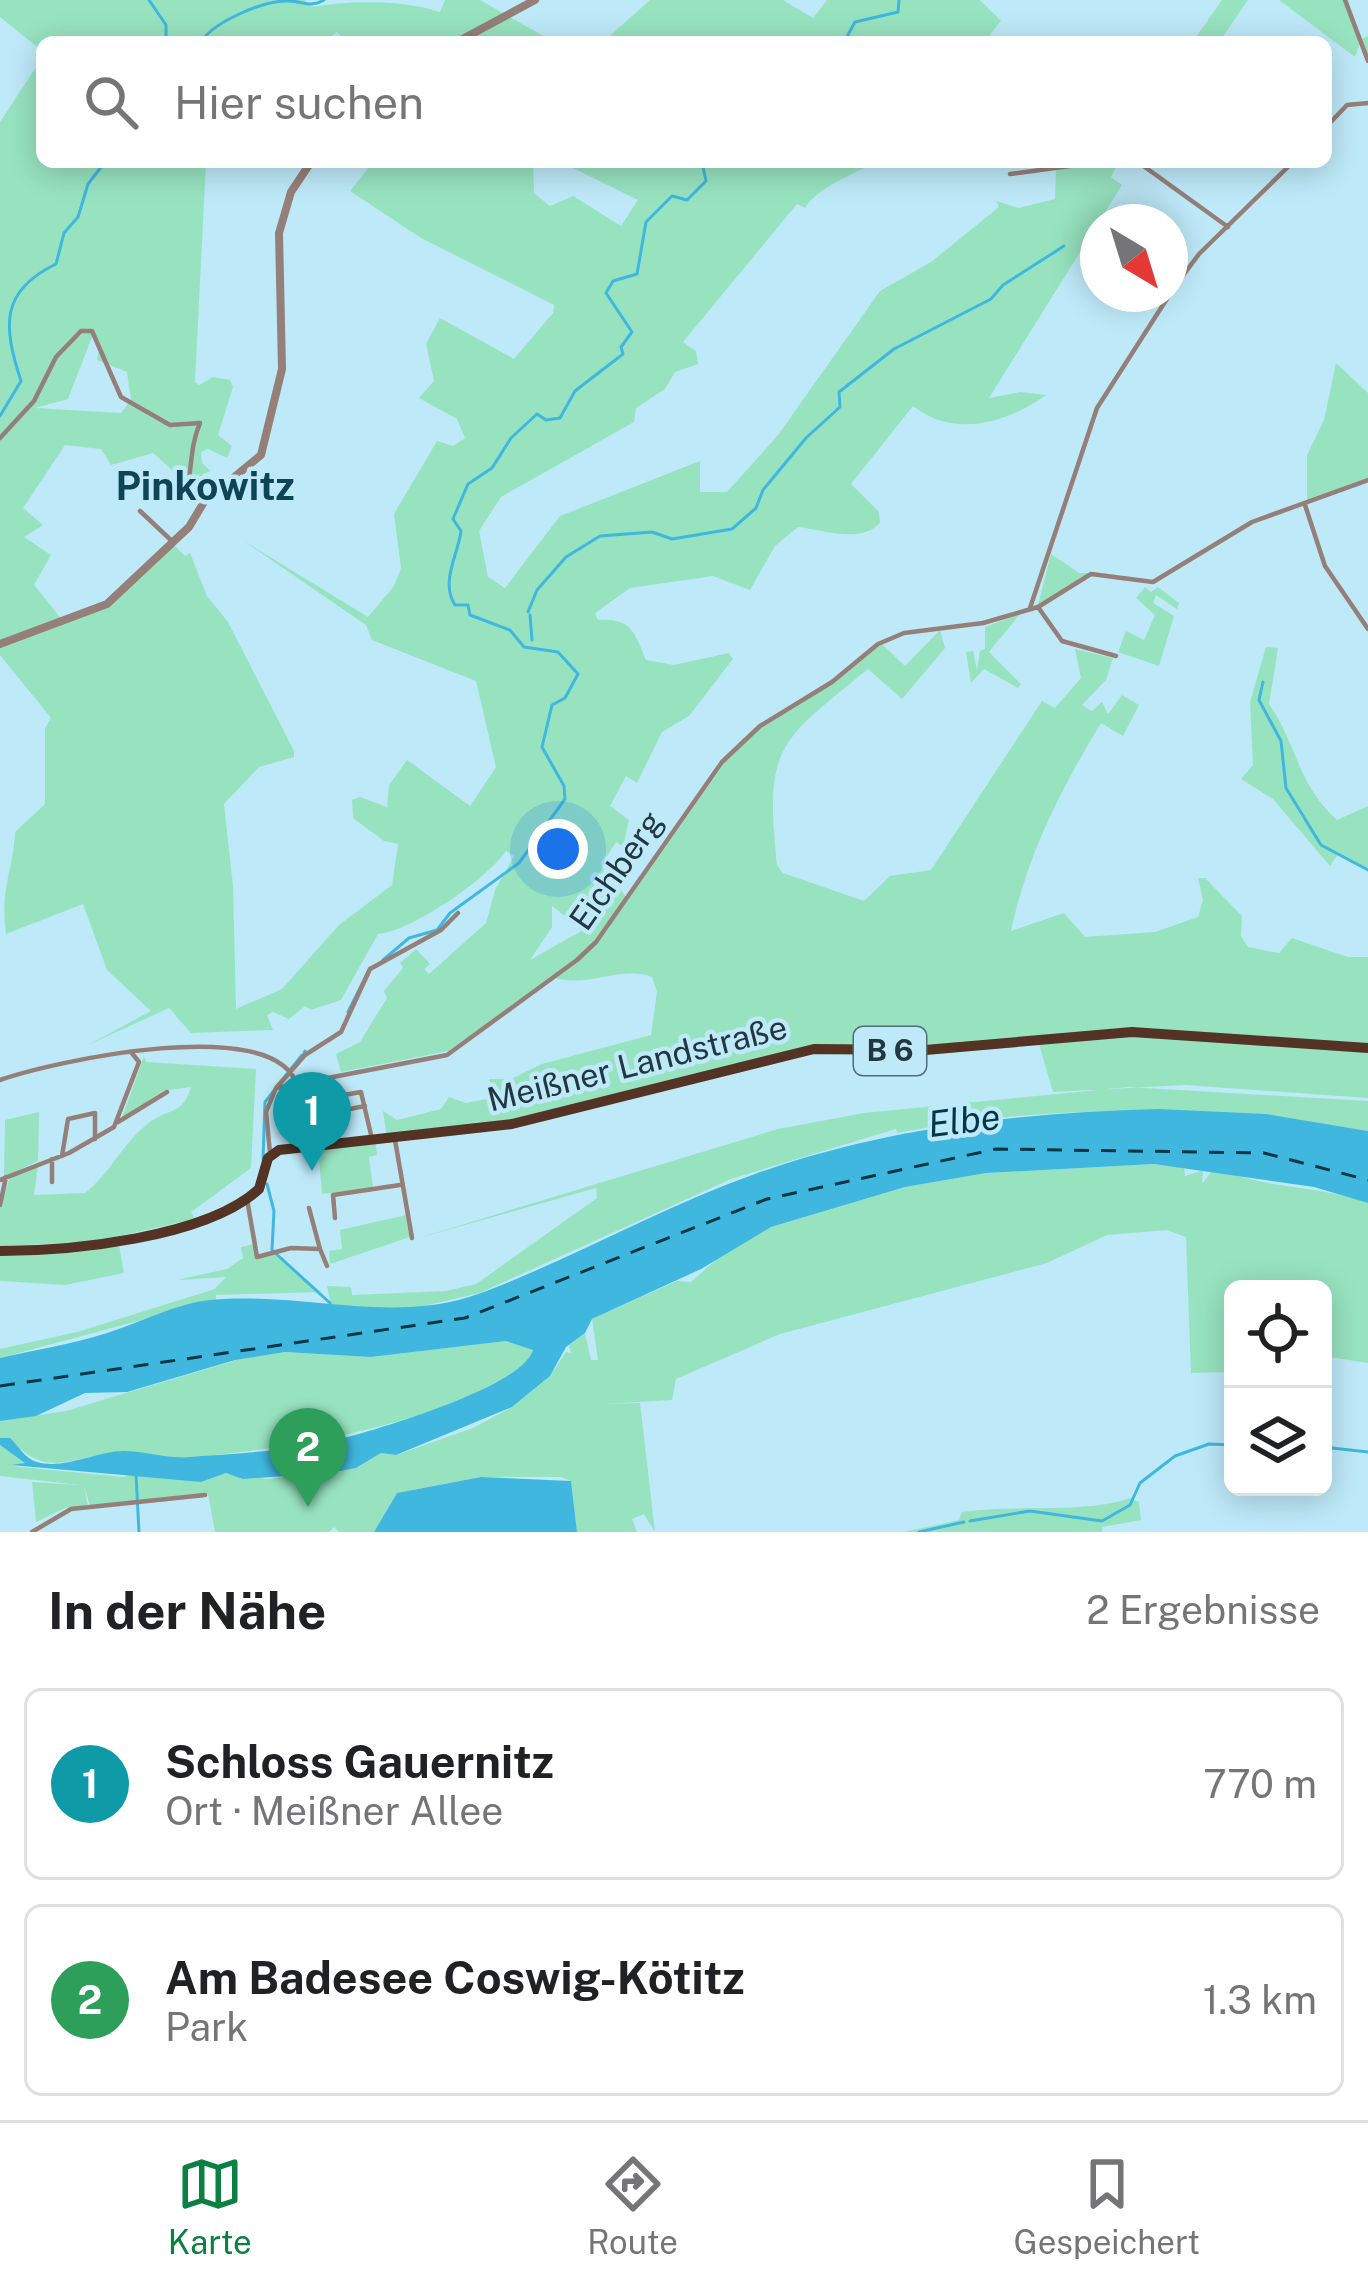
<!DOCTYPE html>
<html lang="de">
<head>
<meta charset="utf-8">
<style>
  body { margin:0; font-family:"Public Sans",sans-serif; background:#f6f6f6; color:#202124 }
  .controls { position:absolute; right:36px; bottom:36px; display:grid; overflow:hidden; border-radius:18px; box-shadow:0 6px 30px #0003 }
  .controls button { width:108px; height:108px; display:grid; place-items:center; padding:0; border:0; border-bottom:3px solid #e0e0e0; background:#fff; color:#202124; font:60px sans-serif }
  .compass { position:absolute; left:1080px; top:204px; width:108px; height:108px; border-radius:50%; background:#fff; box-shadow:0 6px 30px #0003; rotate:142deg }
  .you { position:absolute; left:558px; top:849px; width:42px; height:42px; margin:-30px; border:9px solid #fff; border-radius:50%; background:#1a73e8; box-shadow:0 0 0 18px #1a73e833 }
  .badge { display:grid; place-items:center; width:78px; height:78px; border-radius:50%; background:#0b8043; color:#fff; font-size:39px; font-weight:700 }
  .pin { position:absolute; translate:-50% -99px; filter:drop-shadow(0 3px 6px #0008) }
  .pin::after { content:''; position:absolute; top:63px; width:42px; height:36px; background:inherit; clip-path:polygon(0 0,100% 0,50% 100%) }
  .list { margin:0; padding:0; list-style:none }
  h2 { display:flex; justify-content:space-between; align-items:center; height:156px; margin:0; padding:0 48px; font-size:51px }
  h2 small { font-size:39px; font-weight:400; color:#757577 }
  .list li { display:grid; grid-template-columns:78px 1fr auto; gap:36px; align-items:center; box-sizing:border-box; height:192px; margin:0 24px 24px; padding:0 24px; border:3px solid #e0e0e0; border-radius:18px }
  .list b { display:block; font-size:45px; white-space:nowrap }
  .list p { margin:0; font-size:39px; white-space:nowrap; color:#757577 }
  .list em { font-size:39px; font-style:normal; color:#757577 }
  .icon { flex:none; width:66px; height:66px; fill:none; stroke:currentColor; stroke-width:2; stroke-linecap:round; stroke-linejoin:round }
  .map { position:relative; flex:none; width:1368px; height:1532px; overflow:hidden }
  .search { position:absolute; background:#fff; box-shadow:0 6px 30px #0003; left:36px; right:36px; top:36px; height:132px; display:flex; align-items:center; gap:30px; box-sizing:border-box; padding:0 42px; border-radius:18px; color:#757577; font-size:45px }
  .sheet { height:588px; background:#fff }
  nav { display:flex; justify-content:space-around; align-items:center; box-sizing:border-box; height:168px; border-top:3px solid #e0e0e0; background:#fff; font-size:33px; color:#757577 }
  nav a { display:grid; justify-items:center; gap:6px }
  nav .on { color:#0b8043 }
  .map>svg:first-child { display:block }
  .green { fill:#97e3c0; fill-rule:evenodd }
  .water { fill:#40b7de }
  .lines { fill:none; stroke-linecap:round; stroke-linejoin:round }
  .stream { stroke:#40b7de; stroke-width:3 }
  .ferry { stroke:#003747; stroke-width:3; stroke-dasharray:15 12; stroke-linecap:butt }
  .minor { stroke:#948078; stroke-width:4.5 }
  .tertiary { stroke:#948078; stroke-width:8 }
  .primary { stroke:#543325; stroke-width:10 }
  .labels { text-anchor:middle; stroke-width:9; stroke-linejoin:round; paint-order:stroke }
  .shield { fill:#bee9f9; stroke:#516c78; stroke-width:3 }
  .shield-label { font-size:30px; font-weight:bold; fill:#223740 }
  .street-label { font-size:33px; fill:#223740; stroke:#bee9f9 }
  .water-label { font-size:36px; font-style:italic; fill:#003747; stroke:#bee9f9 }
  .quarter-label { font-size:39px; font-weight:bold; fill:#0d4556; stroke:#bee9f9 }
</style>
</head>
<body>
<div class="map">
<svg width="1368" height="1532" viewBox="0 0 1368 1532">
  <rect width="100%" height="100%" fill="#bee9f9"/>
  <!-- green -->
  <path class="green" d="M0,0H305L312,7C350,0 405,0 440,12L445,0H480L554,42H487L472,33L447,42H347L337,32L322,42H42V51L0,17Z
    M650,0H783L813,18L827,0H980L1001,21L984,42H603Z
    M1222,0H1248L1219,42L1196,37Z
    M1279,0H1348L1359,40L1368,36V57L1360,43L1355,57Z
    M42,58V162H206L195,382L199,385L213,377L230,380L233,387L218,435L232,446L227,458L208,449L201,452L202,463L211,471L203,474L199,496L192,503L184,481L153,453L111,465L101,449L65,445L23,508L43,525L24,537L51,555L34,585L64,622L114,602L174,545L185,556L190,553L207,596L228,622L294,751V757L259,767L224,804L233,886L236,1009L282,989L339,925L392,885L398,844L384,841L353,818L352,800L360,797L387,807L389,785L407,760L470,806L496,767L476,681L372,640L366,625L244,541L368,617L394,586L401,568L394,514L437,441L453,446L465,438L457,419L419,398L434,381L426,344L440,318L514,359L553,313L554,305L421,238L350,191L373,162L480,166L533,162L534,193L550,206L573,196L621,226L638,200L561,162H875C852,176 820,185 805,208L797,204L683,342L696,351L698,364L675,372L665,389L636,408L634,422L501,497L479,531L488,577L505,588L560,516L700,461V492H727L778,435L880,291L931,262L999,207L996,201L1019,208L1055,199L1056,170L1110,163L1116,167L1111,177L1122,185L989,398L1020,392L1046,395C1005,424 954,438 913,406L851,484L879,512L880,523C859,544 825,530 798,527L775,546L750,590L713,576L630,588L595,613L598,620C631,618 634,631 646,660L674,665L729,653L733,659L689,716L662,732L637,783L626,776L610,806L629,820L623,847L616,842L602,864L606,877L611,875L626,897L584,954L448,1051L341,1072L336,1054L360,1042L387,998L384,991L403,968L400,963L416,949L430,964L424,969L429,974L486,923L495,890L514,856L506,851C487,879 412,931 378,934L341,1000L311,1010L305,1006L289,1019L273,1012L267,1015L273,1030L191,1033L169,1008L88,1045L151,1011L107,970L83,904L6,934C0,885 13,874 15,832L45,804V728L51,718L0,655V122ZM92,337L100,344L97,360L127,372L131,400L121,413L35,408L68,399ZM552,906L583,930L530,960L552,927Z
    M1336,363L1368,393V478L1307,503V455L1324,420Z
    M1051,554L1079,573H1089L1038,605Z
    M1145,587L1151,592L1158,587L1179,603L1177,609L1156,595L1153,603L1174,616L1159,666L1118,652L1126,631L1144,640L1155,615L1136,598Z
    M1020,614L989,652L1021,684L1018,688L984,669L971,683L966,652L973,651L977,670L980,651L985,649V627Z
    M940,630L945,648L902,699L868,669C779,742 764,745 777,865L783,873L864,901L890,876L931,870L1042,701L1055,708L1081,678L1075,649L1113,658L1106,680L1082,705L1092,711L1102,702L1108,714L1122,695L1139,705L1123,736L1101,723C1061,789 1027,855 1011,931L1064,913L1085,937L1155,932L1198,917L1203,900L1198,878H1205L1242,916L1241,936L1248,947L1279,953L1292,938L1348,957H1368V1046L1131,1030L921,1049L803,1048L530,1117L387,1139L383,1111L397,1120L441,1109L449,1097L466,1103L492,1098L489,1079H511L542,1064L651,1035L657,992L652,977C622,965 587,988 556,978L600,940L726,761L759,729L835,681L882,644L905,666Z
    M1266,647L1278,648L1269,704C1298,746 1297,784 1337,820L1368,806V868L1338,854L1330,866L1273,799L1241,779L1253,765L1250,702Z
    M1107,1034L1368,1050V1098L1186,1085L1053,1092L1039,1044L921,1056L811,1054Z
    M144,1056L146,1062L256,1069L251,1168L191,1212L195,1219L93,1242L0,1246V1207L10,1177L38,1166L34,1195L85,1193C110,1174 123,1142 150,1122C169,1108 183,1115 191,1087L163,1091L122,1118Z
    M1128,1087L1368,1101V1131C1210,1105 1055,1103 897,1133L896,1129L731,1179L480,1293L411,1309L342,1308L331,1304L327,1286L351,1287L352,1295L446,1291L476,1284L597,1198L596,1188L415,1239L778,1129L864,1113Z
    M39,1112L38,1161L4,1177L5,1120Z
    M376,1144L377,1155L369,1157L373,1188L322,1194L318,1148Z
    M1154,1164L1184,1168L1185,1176L1203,1170L1202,1184L1212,1171C1235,1174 1257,1182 1280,1185C1312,1190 1337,1192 1368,1203V1363L1323,1356V1289H1233V1372L1191,1373L1186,1237L1167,1230L1107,1235L1047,1263L780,1334L676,1379L672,1400L606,1404L640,1403L655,1532L644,1514L632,1519L637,1532H577L571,1481L561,1477H481L397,1493L374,1532H339L334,1527L329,1532H215L208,1494L90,1506L84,1485L88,1506L65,1508L36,1522L32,1482L80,1485L0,1476V1445L26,1463L11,1466L123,1477L137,1473L201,1482L226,1473L267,1479L356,1468L381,1453L396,1455L473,1428L512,1407L550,1376L566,1352L571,1353L569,1345L585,1333L591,1360H598L592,1319L677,1281L691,1282L718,1258L771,1227L905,1187L986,1173Z
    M406,1215L410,1237L330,1264L329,1251L342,1249L340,1230Z
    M254,1244L256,1257L275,1253L321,1292L216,1295V1300L0,1358V1349L77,1332L215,1289L226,1277L177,1280L227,1269L243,1258L241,1247Z
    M119,1245L124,1273L65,1285L0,1281V1252Z
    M506,1341L530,1346L534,1353C481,1419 272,1453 188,1457C167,1458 145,1452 124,1452C76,1452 49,1484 10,1438H0V1421L66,1411L240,1359L285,1352L371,1357Z
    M1130,1498L1139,1502L1141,1520L1102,1527V1532H904L959,1520L962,1512C1013,1504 1087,1514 1130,1498Z"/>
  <!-- water -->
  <path class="water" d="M1158,1109L1266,1114L1368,1131V1203L1314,1187L1154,1164L986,1173L905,1187L771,1227L701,1269L592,1319L585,1333L566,1347L550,1376L512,1407L396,1455L381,1453L356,1468L329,1473L243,1479L226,1473L201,1482L11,1465L25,1463L0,1445V1438H10C19,1446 25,1459 37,1462C64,1470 97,1451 124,1451C146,1451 167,1459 189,1457C239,1453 296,1451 345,1438C384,1427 522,1387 533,1350L506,1341L371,1357L285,1352L235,1360L127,1392L85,1393L36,1416L0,1421V1358C35,1350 72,1344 107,1333C139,1323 177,1303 211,1300C302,1291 392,1326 481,1293C570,1260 662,1207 755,1174C887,1127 1020,1113 1158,1109Z
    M481,1477L571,1481L577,1532H374L397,1493Z"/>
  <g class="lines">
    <!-- stream -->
    <path class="stream" d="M149,0L166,25V42
      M201,42C213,22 263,1 286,1C303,0 308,9 324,0
      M844,42L855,22L898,12L899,0
      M0,416L21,381C3,326 0,291 56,264L64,233L78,217L88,184L105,162
      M528,612L537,590L566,557L600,536L652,532L672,539L732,529L756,508L763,490L806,438L840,407L839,392L894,349L991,299L1003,285L1064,246
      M530,615L532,640
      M1263,682L1259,700L1281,741L1286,788L1321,845L1368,870
      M383,960L409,938L437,930L450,913L519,863L565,799L564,786L542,747L552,705L565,698L578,674L558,652L524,647L510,630L470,615L468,605H455C440,582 458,555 461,531L453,519L468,484L492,468L511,438L537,414L546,420L560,418L575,391L623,354L621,347L632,332L606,293L613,281L637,274L646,222L672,196L687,200L706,181L702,162
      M348,1012L370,968
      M304,1053L305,1051
      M263,1160L265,1102L302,1055
      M267,1184L274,1211L272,1250L330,1303
      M1323,1447L1368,1452
      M136,1474L139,1532
      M970,1521L1030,1511L1102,1521L1130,1505L1140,1483L1175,1456L1209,1444L1233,1445
      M919,1532L964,1522"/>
    <!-- ferry -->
    <path class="ferry" d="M0,1386L465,1318L767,1199L996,1149L1264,1153L1368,1180"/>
    <!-- minor -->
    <path class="minor" d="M1345,0L1368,61
      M1326,127L1347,105L1368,103
      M1138,162L1228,227
      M1010,174L1100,162
      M1170,293L1199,254L1293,162
      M0,438L34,401L56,357L81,331H92L121,397L170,425L200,423C191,444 192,462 188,485L195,500H202
      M1305,505L1325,566L1368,629
      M140,511L173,542
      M1038,607L1062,641L1116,656
      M1030,608L1097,408L1170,294
      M0,1080C55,1061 274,1013 297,1085
      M276,1088L447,1055L577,960L596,942L722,762L760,726L832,682L878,644L904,633L983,623L1038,607L1091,574L1153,582L1252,522L1368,480
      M326,1098L361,1092L372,1139
      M325,1114L365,1106
      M118,1122L167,1092
      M395,1140L412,1238
      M270,1153L266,1112L276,1088L305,1055L341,1032L370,969L441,930L458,913
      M62,1156L68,1119L95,1113V1139
      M52,1159V1182
      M0,1180L69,1153L114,1127L139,1062L131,1052
      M247,1199L257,1257L291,1248L320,1249L327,1266
      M0,1205L6,1177
      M309,1208L320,1249
      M335,1218L333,1195L400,1185
      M32,1532L71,1509L205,1495"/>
    <!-- tertiary -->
    <path class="tertiary" d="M457,42L535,0
      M0,644L107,604L189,527L204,502L261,455L282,369L279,233L291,192L311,162"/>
    <!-- primary -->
    <path class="primary" d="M0,1251C70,1251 206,1238 259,1189L268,1158L279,1150L512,1124L814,1049L925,1050L1132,1032L1368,1048"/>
  </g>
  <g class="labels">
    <!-- shield labels -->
    <rect class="shield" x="854" y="1027" width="72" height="48" rx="9"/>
    <g class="shield-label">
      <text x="890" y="1061">B 6</text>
    </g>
    <!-- street labels -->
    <g class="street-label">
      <text transform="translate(616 870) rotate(-55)" y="12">Eichberg</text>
      <text transform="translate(637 1063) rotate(-14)" y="12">Meißner Landstraße</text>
    </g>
    <!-- water labels -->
    <g class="water-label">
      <text transform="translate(964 1120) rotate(-7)" y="13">Elbe</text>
    </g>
    <!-- quarter labels -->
    <g class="quarter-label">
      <text x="205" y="500">Pinkowitz</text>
    </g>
  </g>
</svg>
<div class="controls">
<button><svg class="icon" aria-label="locate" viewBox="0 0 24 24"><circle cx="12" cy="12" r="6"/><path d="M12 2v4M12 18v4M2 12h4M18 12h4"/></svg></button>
<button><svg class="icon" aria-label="layers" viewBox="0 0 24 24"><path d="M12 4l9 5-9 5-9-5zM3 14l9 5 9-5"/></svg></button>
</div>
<svg class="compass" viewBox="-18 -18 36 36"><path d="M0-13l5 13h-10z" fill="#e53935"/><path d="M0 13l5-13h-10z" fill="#757577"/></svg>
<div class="you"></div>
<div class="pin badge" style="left:312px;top:1171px;background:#0f9aa8">1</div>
<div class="pin badge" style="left:308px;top:1507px;background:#2e9e5b">2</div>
<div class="search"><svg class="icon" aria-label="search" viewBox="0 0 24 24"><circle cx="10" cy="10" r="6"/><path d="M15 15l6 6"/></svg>Hier suchen</div>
</div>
<section class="sheet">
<h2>In der Nähe<small>2 Ergebnisse</small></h2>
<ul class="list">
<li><span class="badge" style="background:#0f9aa8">1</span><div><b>Schloss Gauernitz</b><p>Ort · Meißner Allee</p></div><em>770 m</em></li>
<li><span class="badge" style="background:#2e9e5b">2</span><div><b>Am Badesee Coswig-Kötitz</b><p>Park</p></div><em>1.3 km</em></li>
</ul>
</section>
<nav>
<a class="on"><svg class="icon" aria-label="map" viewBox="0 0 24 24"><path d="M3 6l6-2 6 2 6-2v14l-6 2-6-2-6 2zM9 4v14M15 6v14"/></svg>Karte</a>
<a><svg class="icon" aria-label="directions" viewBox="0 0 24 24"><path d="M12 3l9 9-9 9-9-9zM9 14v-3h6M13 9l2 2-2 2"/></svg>Route</a>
<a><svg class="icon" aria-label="saved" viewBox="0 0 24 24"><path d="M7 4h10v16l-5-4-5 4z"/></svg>Gespeichert</a>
</nav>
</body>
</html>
